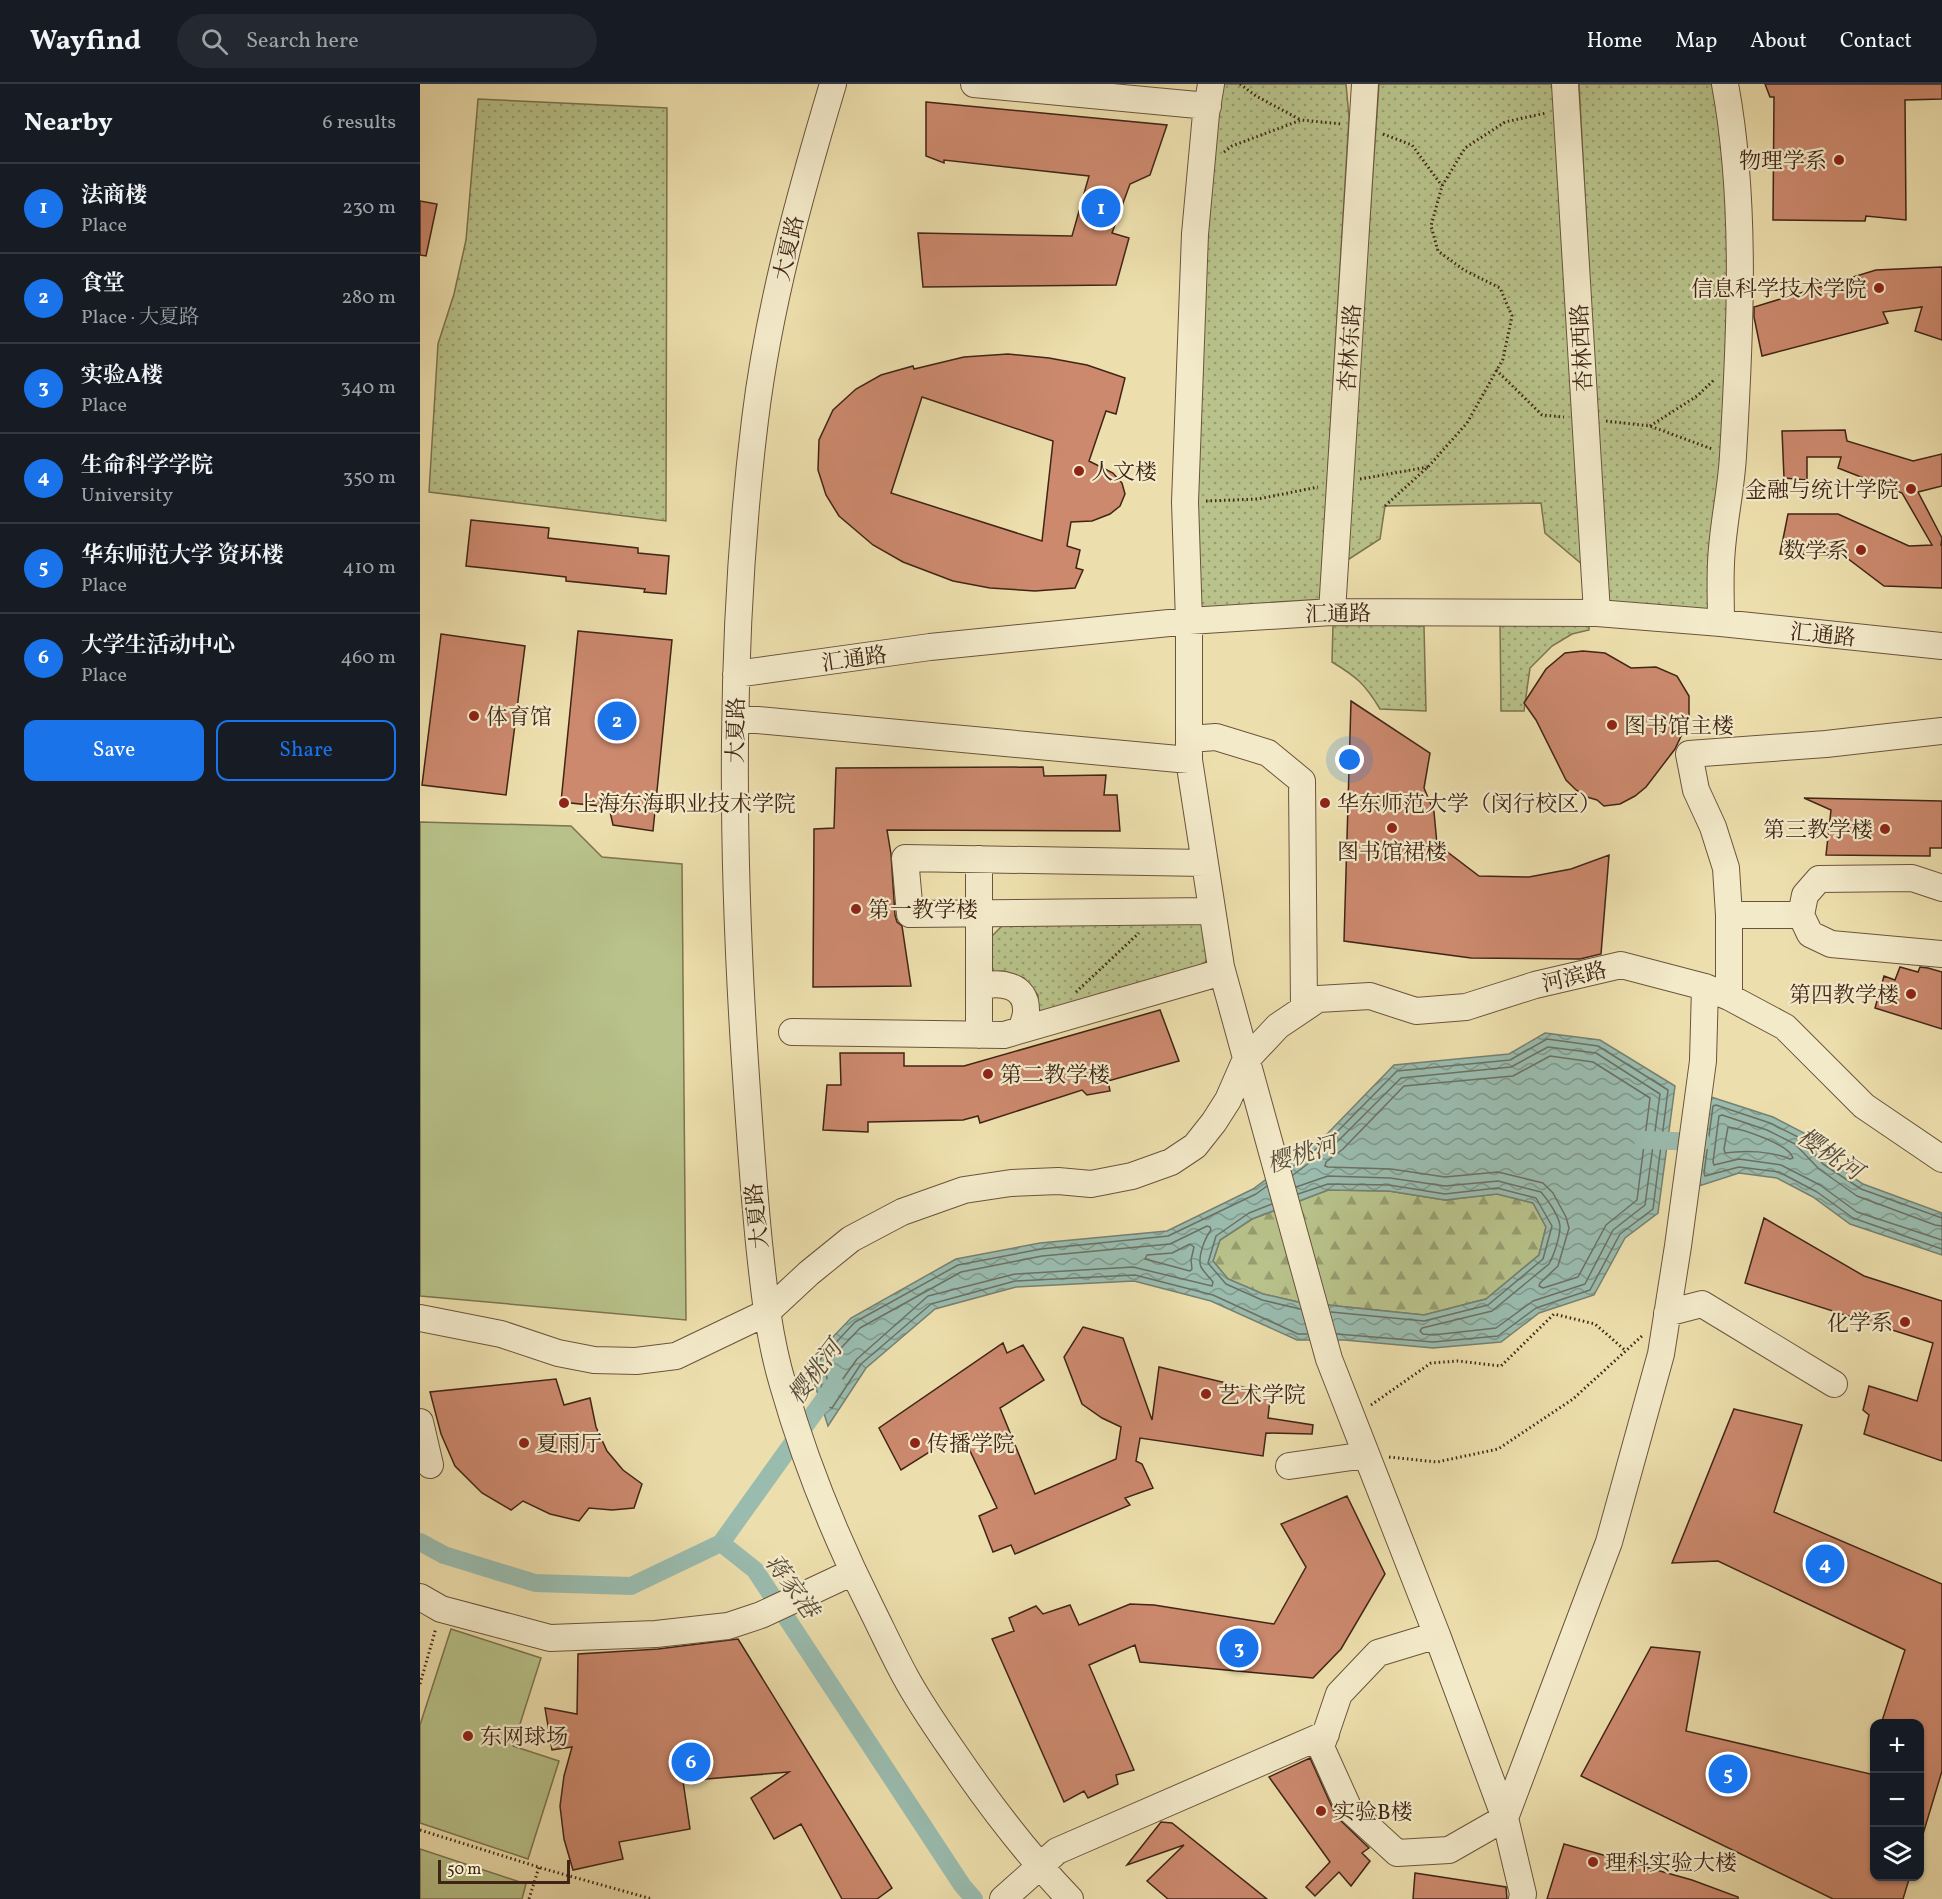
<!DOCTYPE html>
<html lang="en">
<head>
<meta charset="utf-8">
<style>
  body { margin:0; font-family:Vollkorn,"Noto Serif SC",serif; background:#242831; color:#f1f3f6 }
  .controls { position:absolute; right:18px; bottom:18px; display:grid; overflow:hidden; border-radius:12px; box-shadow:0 2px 4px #0004 }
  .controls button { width:54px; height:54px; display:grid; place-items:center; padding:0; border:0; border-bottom:2px solid #363941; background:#171b24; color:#f1f3f6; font:30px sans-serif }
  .scale { position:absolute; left:18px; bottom:15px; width:132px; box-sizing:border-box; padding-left:6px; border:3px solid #402516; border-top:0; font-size:16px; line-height:21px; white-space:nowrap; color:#402516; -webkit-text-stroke:4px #f3eaca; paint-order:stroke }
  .you { position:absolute; left:930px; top:676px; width:21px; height:21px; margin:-15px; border:4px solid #fff; border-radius:50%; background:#1a73e8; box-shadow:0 0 0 9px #1a73e833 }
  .badge { display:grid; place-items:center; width:39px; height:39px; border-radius:50%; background:#1a73e8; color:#fff; font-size:20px; font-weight:700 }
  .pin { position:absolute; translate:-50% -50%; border:3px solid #fff; box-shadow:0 2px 6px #0006 }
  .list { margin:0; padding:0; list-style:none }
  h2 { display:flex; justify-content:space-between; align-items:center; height:78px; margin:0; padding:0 24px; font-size:26px }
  h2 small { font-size:20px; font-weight:400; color:#9ea1a6 }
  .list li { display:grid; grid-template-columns:39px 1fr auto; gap:18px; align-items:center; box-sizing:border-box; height:90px; padding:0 24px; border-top:2px solid #363941 }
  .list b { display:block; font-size:22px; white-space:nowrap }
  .list p { margin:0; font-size:20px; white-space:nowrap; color:#9ea1a6 }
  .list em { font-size:20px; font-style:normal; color:#9ea1a6 }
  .actions { display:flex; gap:12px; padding:18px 24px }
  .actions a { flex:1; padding:14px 0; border:2px solid #1a73e8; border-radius:12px; text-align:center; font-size:21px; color:#1a73e8 }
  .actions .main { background:#1a73e8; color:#fff }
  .icon { flex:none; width:33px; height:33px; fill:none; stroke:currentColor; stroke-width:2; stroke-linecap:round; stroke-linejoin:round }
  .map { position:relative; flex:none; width:1522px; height:1815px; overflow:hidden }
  header { display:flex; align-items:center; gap:36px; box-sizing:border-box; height:84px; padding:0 30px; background:#171b24; border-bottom:2px solid #363941 }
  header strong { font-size:28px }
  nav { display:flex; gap:33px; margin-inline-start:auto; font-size:21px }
  .search { width:420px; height:54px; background:#242831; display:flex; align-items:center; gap:15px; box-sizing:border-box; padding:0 21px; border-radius:33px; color:#9ea1a6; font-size:22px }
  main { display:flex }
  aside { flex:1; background:#171b24 }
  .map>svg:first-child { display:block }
  .grass { fill:url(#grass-dots); stroke:#7c7450; stroke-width:1.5 }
  .forest { fill:url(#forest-firs); stroke:#7c7450; stroke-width:1.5 }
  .pitch { fill:#b8c28a; stroke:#7c7450; stroke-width:1.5 }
  .water { fill:url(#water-waves); stroke:#768072; stroke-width:1.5; fill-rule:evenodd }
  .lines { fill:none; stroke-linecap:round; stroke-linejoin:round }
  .shore { stroke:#6d7062; stroke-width:1.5 }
  .canal { stroke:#9abcaf; stroke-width:18 }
  .building { fill:#cc896e; stroke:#402516; stroke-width:1.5; fill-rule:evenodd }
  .minor-casing { stroke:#6b543c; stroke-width:28 }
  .path { stroke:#402516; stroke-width:3; stroke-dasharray:1.5 3; stroke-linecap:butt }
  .minor { stroke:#f3eaca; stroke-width:26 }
  .poi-dot { fill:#8f2418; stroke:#f3eaca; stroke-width:2 }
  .labels { text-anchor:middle; stroke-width:4.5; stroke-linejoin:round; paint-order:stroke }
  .poi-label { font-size:22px; fill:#402516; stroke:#f3eaca; text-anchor:start }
  .street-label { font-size:22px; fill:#402516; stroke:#f3eaca }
  .water-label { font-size:24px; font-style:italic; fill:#564b3c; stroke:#f3eaca }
</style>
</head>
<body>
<header>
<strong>Wayfind</strong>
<div class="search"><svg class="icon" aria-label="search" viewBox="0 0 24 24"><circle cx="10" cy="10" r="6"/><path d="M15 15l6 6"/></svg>Search here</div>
<nav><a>Home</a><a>Map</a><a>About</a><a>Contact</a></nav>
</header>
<main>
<aside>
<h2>Nearby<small>6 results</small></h2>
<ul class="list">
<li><span class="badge">1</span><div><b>法商楼</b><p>Place</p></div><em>230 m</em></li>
<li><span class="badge">2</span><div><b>食堂</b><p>Place · 大夏路</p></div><em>280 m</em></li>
<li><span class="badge">3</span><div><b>实验A楼</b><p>Place</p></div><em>340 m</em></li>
<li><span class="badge">4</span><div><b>生命科学学院</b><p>University</p></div><em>350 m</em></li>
<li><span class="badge">5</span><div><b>华东师范大学 资环楼</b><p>Place</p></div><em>410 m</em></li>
<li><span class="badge">6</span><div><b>大学生活动中心</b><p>Place</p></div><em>460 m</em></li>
</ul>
<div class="actions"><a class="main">Save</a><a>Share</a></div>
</aside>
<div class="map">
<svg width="1522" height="1815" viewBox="0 0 1522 1815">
  <defs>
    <pattern id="grass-dots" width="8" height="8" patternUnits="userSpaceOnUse" patternTransform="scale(1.5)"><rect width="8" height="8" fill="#b8c28a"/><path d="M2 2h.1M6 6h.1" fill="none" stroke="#979d70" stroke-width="1.8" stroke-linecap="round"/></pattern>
    <pattern id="forest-firs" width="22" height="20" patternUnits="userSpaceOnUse" patternTransform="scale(1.5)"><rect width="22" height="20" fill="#b8c28a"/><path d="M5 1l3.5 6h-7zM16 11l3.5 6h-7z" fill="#979d70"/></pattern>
    <pattern id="water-waves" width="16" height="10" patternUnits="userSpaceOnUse" patternTransform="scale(1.5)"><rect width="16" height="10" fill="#9abcaf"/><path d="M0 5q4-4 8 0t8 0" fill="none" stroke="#7f998d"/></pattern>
  </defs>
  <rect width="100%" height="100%" fill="#eddfad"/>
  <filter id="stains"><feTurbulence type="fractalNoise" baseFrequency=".00333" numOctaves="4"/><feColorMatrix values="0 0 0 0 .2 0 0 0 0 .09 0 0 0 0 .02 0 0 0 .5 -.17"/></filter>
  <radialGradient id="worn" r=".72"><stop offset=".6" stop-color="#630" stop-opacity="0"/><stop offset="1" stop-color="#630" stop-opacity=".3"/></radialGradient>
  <!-- grass -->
  <path class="grass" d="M800,0H926L929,33L900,518L777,526V414L786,152Z
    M959,0H1134L1163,481L1125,449L1121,419L965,422L960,455L926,477Z
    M1159,0H1292L1304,48L1310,213L1292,530L1187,522Z
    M58,15L247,24L246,437L9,408L18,260L34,210L46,156Z
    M1080,537H1169V546L1152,550L1132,562L1110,584L1104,627H1081Z
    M913,540L1004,542L1006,627L960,625C945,600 937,593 912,578Z
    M781,835L788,872L782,885L618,933V911L604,894L584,887L573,888L568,856L585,839Z"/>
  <!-- forest -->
  <path class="forest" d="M908,1106L969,1107L1025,1116L1077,1110L1113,1119L1126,1143L1119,1171L1066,1215L1004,1231L878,1218L843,1210L808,1195L793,1177L800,1156L832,1135Z"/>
  <!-- pitch -->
  <path class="pitch" d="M0,738L151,742L182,773L262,780L266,1236L0,1212Z
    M31,1545L121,1574L93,1662L139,1677L108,1775L0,1739V1641Z
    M0,1765L106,1800L102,1815H0Z"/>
  <!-- water -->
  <path class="water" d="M1125,949L1180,956L1255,1002L1238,1129L1205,1154L1174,1211L1119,1229L1081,1258L1013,1264L924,1256H877L791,1217L714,1197L596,1203L515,1225L446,1284L408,1342L388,1279L431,1234L536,1175L620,1159L747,1147L833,1105L908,1049L974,981L1089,970ZM908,1106L969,1107L1025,1116L1077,1110L1113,1119L1126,1143L1119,1171L1066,1215L1004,1231L878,1218L843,1210L808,1195L793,1177L800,1156L832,1135Z
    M1288,1012L1353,1033L1384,1049L1407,1075L1443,1100L1522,1129V1171L1430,1140L1393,1113L1357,1094L1319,1089L1276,1103Z"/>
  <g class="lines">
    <!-- shore -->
    <path class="shore" d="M1130,972L1173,978L1230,1014L1217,1116L1186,1141L1158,1193L1123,1204L1119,1202L1120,1199L1138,1182L1149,1144L1146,1133L1133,1109L1123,1099L1078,1088L1025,1093L971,1085L908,1083L905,1082L906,1078L923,1065L984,1002L1093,992Z
      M1308,1043C1322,1045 1369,1060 1373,1074L1370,1075C1351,1067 1325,1066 1305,1069L1304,1065Z
      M871,1084L912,1053L977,987L1090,976L1127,955L1178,962L1248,1006L1233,1125L1200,1150L1170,1206L1116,1224L1078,1252L1013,1258L917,1250
      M873,1091L917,1058L981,994L1091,983L1128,963L1176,969L1240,1010L1225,1121L1193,1146L1165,1200L1113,1217L1076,1244L1013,1251L1003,1250L1000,1247L1002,1244L1072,1227L1129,1180C1134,1171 1140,1153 1140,1142C1139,1132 1128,1116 1121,1108L1078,1097L1025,1102L970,1094L908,1092L876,1103
      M847,1102L836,1110L748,1152L621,1165L538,1181L435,1238L396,1280L395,1283L408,1323L412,1324L441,1280L511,1220L595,1197L715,1191L793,1211L878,1250H887
      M878,1110L908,1100L969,1101L1025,1110L1077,1104L1116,1114L1132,1142L1123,1175L1068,1221L1004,1237L911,1228
      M852,1120L829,1129L796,1152L788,1179L806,1200L842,1216L880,1225
      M1522,1134L1441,1105L1403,1080L1380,1054L1350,1039L1296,1021L1293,1022L1284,1089L1285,1092L1319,1083L1359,1088L1397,1108L1433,1134L1522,1165
      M787,1142L790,1143L791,1146C785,1154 777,1173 781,1183C784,1188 789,1193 793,1198L792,1202L713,1183L595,1190L508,1212L437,1275L415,1306H410L404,1282L440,1244L541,1188L622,1172L750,1160Z
      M1522,1142L1515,1141L1437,1112L1399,1085L1375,1060L1347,1046L1302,1031L1299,1032L1293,1078L1294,1081L1319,1075L1361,1081L1400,1101L1437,1128L1522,1156
      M770,1160L774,1163L771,1176L772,1185L770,1187L725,1175L727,1171L752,1169Z"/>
    <!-- canal -->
    <path class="canal" d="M1223,1056L1282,1058
      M0,1458L24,1471L115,1499L211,1502L301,1459L335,1486L542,1801L554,1815
      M301,1459L415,1300"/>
  </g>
  <!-- building -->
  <path class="building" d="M1345,0H1522V15L1485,16L1486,136L1446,132L1445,137L1353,136L1354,13H1350Z
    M506,18L747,41L730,91L710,100L692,149L709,154L696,201L503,203L498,149L652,152L669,92L524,76V79L506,72Z
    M0,117L17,120L6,172L0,171Z
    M1522,183V256L1495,247L1502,223L1463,228L1468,239L1342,272L1334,233V223L1456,186Z
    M588,270L629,274L667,281L705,294L696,330L686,327L669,377L693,389L702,399L705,410L700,422L690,430L672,437L651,438L647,462L660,466L656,484L663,486L655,504L615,507L570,504L533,497L483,478L453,461L419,432L406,411L398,386L399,356L413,326L436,305L461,291L493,282L494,285L544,273ZM502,313L633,357L622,457L471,409Z
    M1425,346L1427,357L1493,377L1522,370V402L1498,408L1522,454L1521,461H1522V504L1464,502L1423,471L1360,470L1368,430H1418L1489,462L1512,461L1482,409L1418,384L1421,373H1387V396L1364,394L1362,347Z
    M51,436L129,444L128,454L218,464V469L249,472L246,510L224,508L225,505L146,497V493L46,482Z
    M158,547L252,556L233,747L193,741L189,723L141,718Z
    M21,550L105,562L86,711L2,701Z
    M1163,567L1185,569L1211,584L1236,583L1257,592L1269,612V635L1255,665L1226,703L1215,712L1200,720L1184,722L1177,716L1167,713L1156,706L1146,696L1116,636L1104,619L1126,585L1145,569Z
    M931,617L1010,669L1004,704L1014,728L1017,760L1059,792L1109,793L1151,785L1189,771L1181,870L1160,875L1051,874L924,857Z
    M623,683L624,692L686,691L684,711H697L700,747L467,746L471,770L475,831L477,838L482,842L491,902L393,903L394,745L414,744L416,684Z
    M1384,714L1522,717V764H1510V772L1406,771L1411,726Z
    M1480,883L1498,888L1500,883L1508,884L1522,888V945L1455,924L1464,892L1475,896Z
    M740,926L759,977L688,997L690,1007L667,1011L662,1006L560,1039L558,1032L543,1036L448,1038V1048L403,1046L407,1001H421L420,969H484V982H544Z
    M1344,1134L1444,1192L1522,1217V1377L1444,1350L1449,1331L1443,1326L1449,1302L1497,1317L1513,1259L1325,1199Z
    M663,1243L703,1254L732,1336L739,1283L836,1306V1314L850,1315L848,1334L893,1341L892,1350L846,1349L843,1372L720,1354L716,1377L722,1380L733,1404L705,1414L710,1421L595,1470L591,1461L573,1468L559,1432L577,1424L541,1348L481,1386L459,1344L583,1259L587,1269L603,1261L624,1296L580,1324L615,1410L696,1375L701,1343L682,1334L662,1320L644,1273Z
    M136,1295L144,1321L170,1314L176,1343L187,1367L203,1386L222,1400L214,1424L192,1426L169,1424L159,1437L130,1430L103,1417L91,1426L62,1409L35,1382L21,1350L10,1308Z
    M1314,1325L1382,1341L1354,1428L1522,1500V1687L1503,1750L1500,1749V1640H1461L1485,1566L1298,1477L1252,1479Z
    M927,1412L965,1490L921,1565L893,1594L720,1578L715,1561L669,1581L714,1686L696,1691L698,1700L668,1714L664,1707L644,1718L572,1555L594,1547L589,1534L616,1522L623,1530L650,1521L659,1541L710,1520L734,1521L854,1540L886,1483L861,1440Z
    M318,1555L472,1804L457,1815H422L381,1740L354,1755L331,1714L369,1688L263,1697L270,1745L199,1758L203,1775L153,1786L144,1755L140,1722L144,1692L152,1663L132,1666L125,1624L157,1630L158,1570L238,1565Z
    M1231,1563L1280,1568L1266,1647L1455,1691V1792H1490L1483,1815H1413L1161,1692Z
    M890,1674L916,1732L949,1764L942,1769L950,1777L931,1802L919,1788L895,1812L886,1803L910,1778L849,1693Z
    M741,1738L752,1739L847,1815H748L727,1797L764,1761L707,1781Z
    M1144,1760L1272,1796L1318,1813V1815H1127Z
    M995,1789L1086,1803L1087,1815H993Z"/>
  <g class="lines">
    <defs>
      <path id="minor" d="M413,0C380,110 349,221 335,336C309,548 311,764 325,978C329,1038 333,1099 339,1159C344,1207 349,1254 363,1301C385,1378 415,1452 451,1524C462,1546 473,1570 485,1592C500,1620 519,1647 537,1673C571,1723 608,1771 650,1815
        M554,0L788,22
        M791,0L786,30L775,150L765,418L769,537V676L801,883L909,1275L1017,1551L958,1569L919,1610L901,1663L929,1725L977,1769L1029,1766L1085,1734L1189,1458L1241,1270L1258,1162L1283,977L1285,903
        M1145,0L1177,529
        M912,528L945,0
        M1301,539C1301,519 1300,500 1301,480C1302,444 1311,408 1313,372C1320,252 1327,118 1305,0
        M316,590L510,563L769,537L912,528L1177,529L1301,539L1522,562
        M316,634L769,676
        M769,655L796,653L848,669L882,697L884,924
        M559,775V951
        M785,779L485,774L490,830L792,827
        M1309,831H1381L1390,850L1411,860L1522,870
        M1381,831L1385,811L1399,795L1492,794L1522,804
        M559,903C579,897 607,900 606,927C606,933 603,940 601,946
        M1309,913V831L1306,784L1293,743L1276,706L1269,670L1406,660L1522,647
        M372,948L584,951L802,888
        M1247,1229L1282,1220L1414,1300
        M0,1234L81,1250L138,1269L174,1276L216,1277L256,1272L346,1229L389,1189L431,1155L482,1128L544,1106L591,1099L638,1097L671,1100L712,1092L751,1078L775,1062L794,1038L808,1016L825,977L858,942L898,915L950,912L996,927L1046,923L1115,901L1201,881L1285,903L1309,913L1365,943L1444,1022L1522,1075
        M0,1338L10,1381
        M869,1382L946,1371
        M0,1513L21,1525L130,1554L236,1550L308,1542L341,1531L433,1488
        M1017,1551L1085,1734L1103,1810L1102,1815
        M583,1815L637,1767L906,1650"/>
    </defs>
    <!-- minor casing -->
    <use href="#minor" class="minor-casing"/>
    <!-- path -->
    <path class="path" d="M820,0L836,12L881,36
      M963,50L992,61L1022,102
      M804,68L812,62L881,36L922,40
      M1076,286L1122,331L1144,333
      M1186,337L1230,342L1292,365
      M1230,342L1277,312L1295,295
      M940,395L1008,383
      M786,417L838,415L898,403
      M965,422L1009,382L1047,339L1083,275L1092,232L1080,204L1044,186L1018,167L1011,142L1022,102L1045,64L1085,38L1126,29
      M656,908L719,849
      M951,1321L1011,1279L1038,1277L1081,1282L1134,1230L1175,1240L1206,1267
      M969,1373L1017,1378L1078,1365L1153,1315L1222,1252
      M0,1600L16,1544
      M0,1746L128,1786L232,1815
      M109,1815L119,1783"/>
    <!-- minor -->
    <use href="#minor" class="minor"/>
  </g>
  <!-- markers -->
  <g class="poi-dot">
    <circle cx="1419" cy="76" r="6"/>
    <circle cx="1459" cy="204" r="6"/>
    <circle cx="659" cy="387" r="6"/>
    <circle cx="1491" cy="405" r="6"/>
    <circle cx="1441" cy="466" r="6"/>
    <circle cx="54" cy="632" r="6"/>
    <circle cx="1192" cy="641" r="6"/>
    <circle cx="144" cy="719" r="6"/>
    <circle cx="905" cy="719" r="6"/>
    <circle cx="972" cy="744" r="6"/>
    <circle cx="1465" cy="745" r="6"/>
    <circle cx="436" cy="825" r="6"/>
    <circle cx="1491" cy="910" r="6"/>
    <circle cx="568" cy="990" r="6"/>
    <circle cx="1485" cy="1238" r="6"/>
    <circle cx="786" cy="1310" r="6"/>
    <circle cx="104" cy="1359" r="6"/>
    <circle cx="495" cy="1359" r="6"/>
    <circle cx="48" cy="1652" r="6"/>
    <circle cx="901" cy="1727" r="6"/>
    <circle cx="1173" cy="1778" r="6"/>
  </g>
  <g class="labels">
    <!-- poi labels -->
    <g class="poi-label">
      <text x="1407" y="84" text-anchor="end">物理学系</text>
      <text x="1447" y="212" text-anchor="end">信息科学技术学院</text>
      <text x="671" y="395">人文楼</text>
      <text x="1479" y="413" text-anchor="end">金融与统计学院</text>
      <text x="1429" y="474" text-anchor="end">数学系</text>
      <text x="66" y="640">体育馆</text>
      <text x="1204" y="649">图书馆主楼</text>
      <text x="156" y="727">上海东海职业技术学院</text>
      <text x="917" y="727">华东师范大学（闵行校区）</text>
      <text x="1453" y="753" text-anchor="end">第三教学楼</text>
      <text x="972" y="775" text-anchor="middle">图书馆裙楼</text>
      <text x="448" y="833">第一教学楼</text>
      <text x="1479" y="918" text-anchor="end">第四教学楼</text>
      <text x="580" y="998">第二教学楼</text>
      <text x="1473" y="1246" text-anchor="end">化学系</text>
      <text x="798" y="1318">艺术学院</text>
      <text x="116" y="1367">夏雨厅</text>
      <text x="507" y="1367">传播学院</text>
      <text x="60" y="1660">东网球场</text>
      <text x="913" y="1735">实验B楼</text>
      <text x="1185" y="1786">理科实验大楼</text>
    </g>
    <!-- street labels -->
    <g class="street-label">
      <text transform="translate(368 164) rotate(-77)" y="8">大夏路</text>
      <text transform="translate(929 264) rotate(-86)" y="8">杏林东路</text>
      <text transform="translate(1161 264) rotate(-93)" y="8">杏林西路</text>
      <text transform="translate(918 529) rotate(-1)" y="8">汇通路</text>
      <text transform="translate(1403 550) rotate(6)" y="8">汇通路</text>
      <text transform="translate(434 574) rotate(-8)" y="8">汇通路</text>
      <text transform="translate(315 646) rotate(-89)" y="8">大夏路</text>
      <text transform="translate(1154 892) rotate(-13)" y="8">河滨路</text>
      <text transform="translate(336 1132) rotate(-96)" y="8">大夏路</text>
    </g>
    <!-- water labels -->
    <g class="water-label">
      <text transform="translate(882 1070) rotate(-17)" y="8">樱桃河</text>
      <text transform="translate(1410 1070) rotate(34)" y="8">樱桃河</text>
      <text transform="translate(395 1288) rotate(-53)" y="8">樱桃河</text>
      <text transform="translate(372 1502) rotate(54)" y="8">蒋家港</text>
    </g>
  </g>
  <rect width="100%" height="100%" filter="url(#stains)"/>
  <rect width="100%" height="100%" fill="url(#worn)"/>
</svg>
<div class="controls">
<button>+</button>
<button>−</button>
<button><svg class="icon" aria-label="layers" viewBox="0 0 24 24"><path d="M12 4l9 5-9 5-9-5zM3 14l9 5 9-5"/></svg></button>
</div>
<div class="scale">50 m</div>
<div class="you"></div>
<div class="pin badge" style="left:681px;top:124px">1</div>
<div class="pin badge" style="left:197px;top:637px">2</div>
<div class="pin badge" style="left:819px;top:1564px">3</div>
<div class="pin badge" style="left:1405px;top:1480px">4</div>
<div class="pin badge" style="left:1308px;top:1690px">5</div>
<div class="pin badge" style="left:271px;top:1678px">6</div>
</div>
</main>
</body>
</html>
